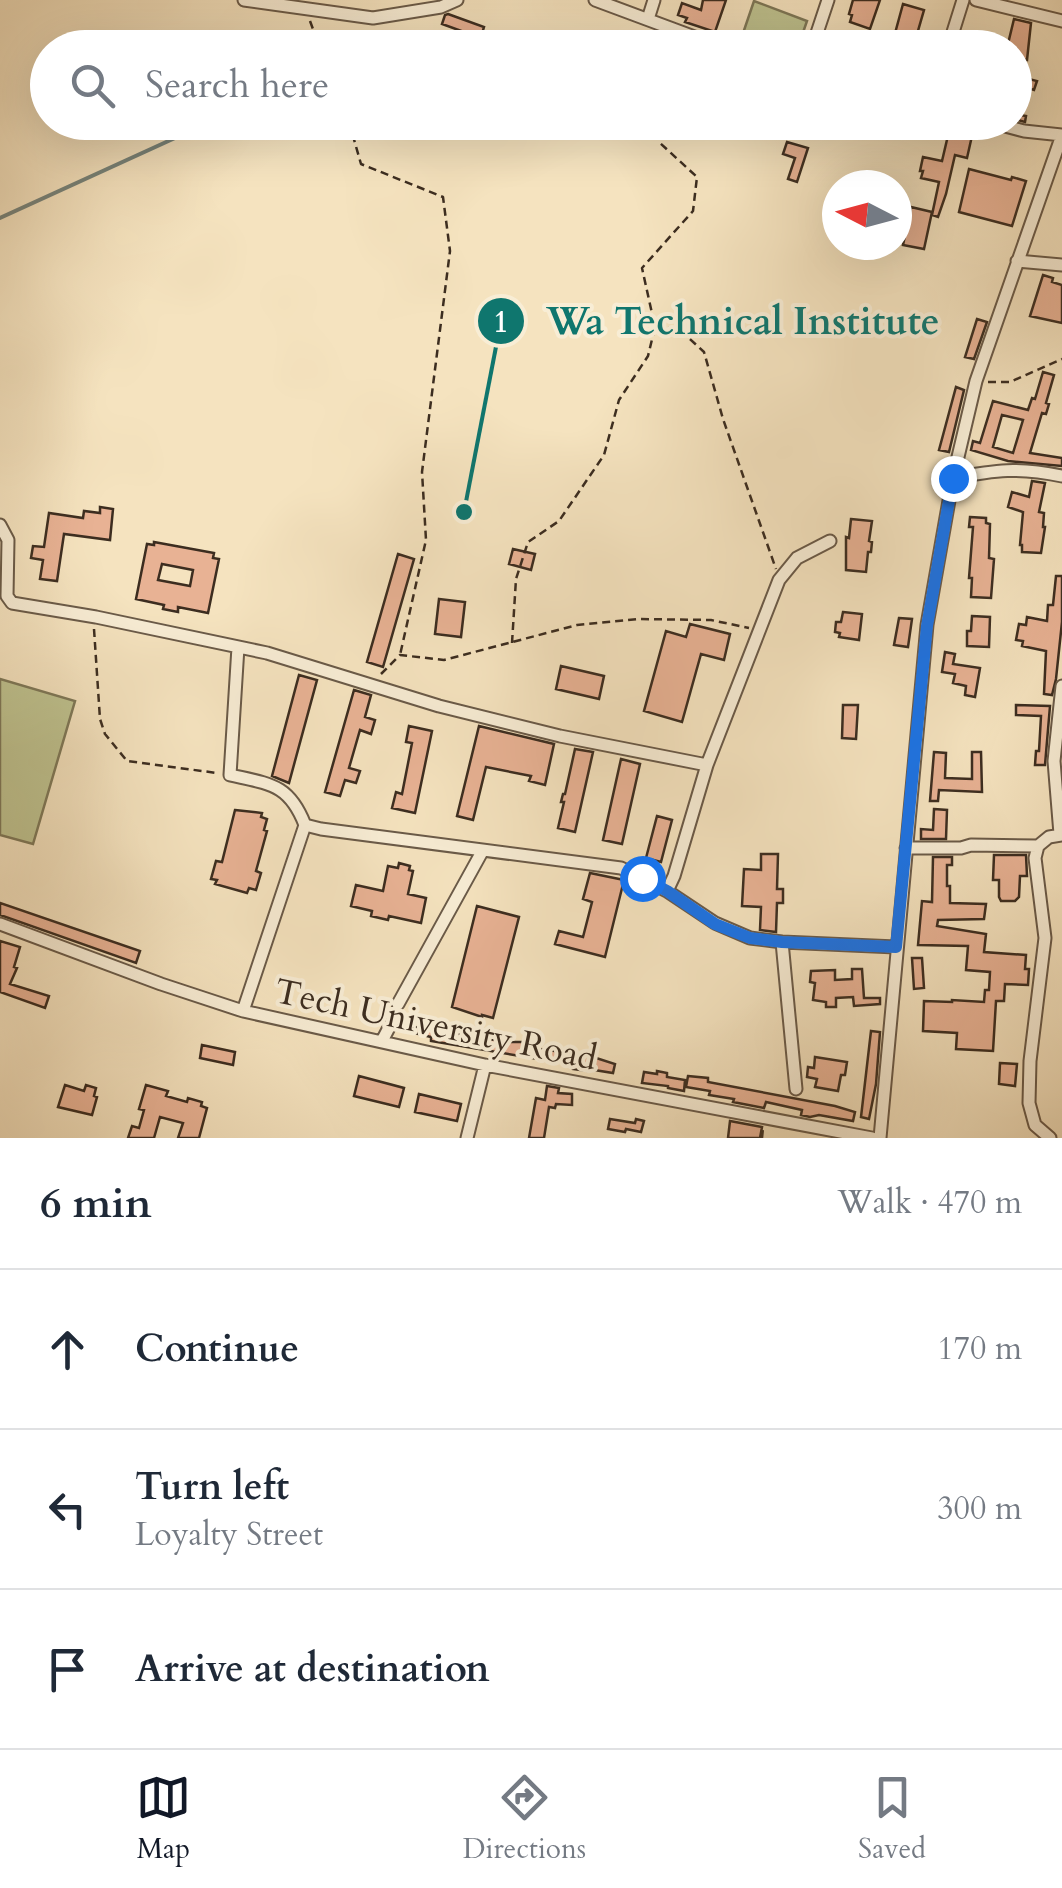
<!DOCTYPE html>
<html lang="en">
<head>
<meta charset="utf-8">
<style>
  body { margin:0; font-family:Cardo,serif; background:#f2f2f3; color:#1f2937 }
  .compass { position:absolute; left:822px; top:170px; width:90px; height:90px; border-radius:50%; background:#fff; box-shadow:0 10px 40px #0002; rotate:276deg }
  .stop { position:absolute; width:30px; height:30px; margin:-22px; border:8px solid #1a73e8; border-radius:50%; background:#fff }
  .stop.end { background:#1a73e8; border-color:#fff; box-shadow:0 2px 10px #0008 }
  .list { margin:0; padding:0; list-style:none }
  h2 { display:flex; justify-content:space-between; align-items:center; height:130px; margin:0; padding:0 40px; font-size:42px }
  h2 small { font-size:32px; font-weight:400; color:#747a83 }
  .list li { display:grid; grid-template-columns:65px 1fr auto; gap:30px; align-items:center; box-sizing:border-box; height:160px; padding:0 40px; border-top:2px solid #e0e1e3 }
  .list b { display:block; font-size:38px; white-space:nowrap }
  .list p { margin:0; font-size:32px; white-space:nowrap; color:#747a83 }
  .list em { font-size:32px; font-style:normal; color:#747a83 }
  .icon { flex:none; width:55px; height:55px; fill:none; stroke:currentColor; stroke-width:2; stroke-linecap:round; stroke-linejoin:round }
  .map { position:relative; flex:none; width:1062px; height:1138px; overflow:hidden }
  .search { position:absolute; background:#fff; box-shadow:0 10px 40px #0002; left:30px; right:30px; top:30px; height:110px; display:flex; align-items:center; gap:25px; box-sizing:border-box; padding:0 35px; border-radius:55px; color:#747a83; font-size:38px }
  .sheet { height:610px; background:#fff }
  nav { display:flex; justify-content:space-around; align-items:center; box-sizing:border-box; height:140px; border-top:2px solid #e0e1e3; background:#fff; font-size:28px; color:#747a83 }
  nav a { display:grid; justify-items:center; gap:5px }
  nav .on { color:#111827 }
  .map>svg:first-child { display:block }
  .green { fill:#bfc390; stroke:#7e7858; stroke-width:2.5 }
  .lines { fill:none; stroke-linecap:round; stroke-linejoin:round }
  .stream { stroke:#76837b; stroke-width:4 }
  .building { fill:#e8b294; stroke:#3c2d20; stroke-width:2.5; fill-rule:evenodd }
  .minor-casing { stroke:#6a5a48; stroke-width:15 }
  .path { stroke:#3c2d20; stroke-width:2.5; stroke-dasharray:8 5; stroke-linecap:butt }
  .minor { stroke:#f8edd5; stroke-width:11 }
  .route { stroke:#1a73e8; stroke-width:12 }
  .labels { text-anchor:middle; stroke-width:8; stroke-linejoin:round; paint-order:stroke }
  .street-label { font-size:35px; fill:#3c2d20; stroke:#f8edd5 }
  .leader { fill:none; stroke:#0f766e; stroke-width:4 }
  .callout-dot { fill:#0f766e; stroke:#f8edd5; stroke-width:4 }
  .mark-label { font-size:30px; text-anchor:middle; font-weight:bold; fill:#fff }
  .callout-label { font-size:38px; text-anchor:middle; font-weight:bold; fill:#0f766e; stroke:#f8edd5; stroke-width:8; stroke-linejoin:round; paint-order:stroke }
</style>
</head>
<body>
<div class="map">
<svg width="1062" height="1138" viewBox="0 0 1062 1138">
  <rect width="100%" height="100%" fill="#f5e3bf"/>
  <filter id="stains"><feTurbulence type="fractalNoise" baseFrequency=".002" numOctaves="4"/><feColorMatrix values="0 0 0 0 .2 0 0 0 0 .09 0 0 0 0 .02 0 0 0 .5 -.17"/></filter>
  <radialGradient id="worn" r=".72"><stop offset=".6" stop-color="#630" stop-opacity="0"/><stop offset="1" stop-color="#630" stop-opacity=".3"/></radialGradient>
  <!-- green -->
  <path class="green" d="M754,1L807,21L798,47L779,44L777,47H755L740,42Z
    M0,679L75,701L33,844L0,835Z"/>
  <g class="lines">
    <!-- stream -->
    <path class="stream" d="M0,218L210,122"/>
  </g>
  <!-- building -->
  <path class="building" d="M703,0H726L715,32L685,22L687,18L678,15L682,3L701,10Z
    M853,0H880L870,29L850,22L852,15L849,14Z
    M903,4L924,10L913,48H891Z
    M448,14L484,27L479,43L465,39L467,33L442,24L445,15Z
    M1014,19L1031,23L1027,60L1014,58V48H1007Z
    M649,32L688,47V48H643Z
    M1014,75L1037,81L1034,90L1028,88L1020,115L1026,116L1025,122L1014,119Z
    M962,124L974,127L967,158L955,155L946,194L938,217L932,215L939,182L921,178L923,171H920L923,157L942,161L950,127L961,129Z
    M787,142L808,148L797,182L788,179L795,158L783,154Z
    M969,169L1011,180L1012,177L1026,181L1012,226L959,212Z
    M911,207L932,212L924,249L903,245Z
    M1043,275L1053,278L1052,282L1062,285V323L1030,316Z
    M977,319L987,322L974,359L965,357Z
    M1043,372L1054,375L1046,403L1049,404L1046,414L1042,413L1030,453L1062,458V466L1008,461L971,450L973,441L980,443L993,401L1028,410L1032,398L1035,399ZM1002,415L1023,420L1013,453L993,447Z
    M956,387L964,390L949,452L939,450Z
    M1032,481L1045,483L1039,512L1044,513L1043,527H1045L1041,553L1022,552V545H1020L1023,512L1008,507L1012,492L1029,497Z
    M100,507L113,509L110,540L64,534L57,581L40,579L43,560L31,558L33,546L44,547L49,513L83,518L84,511L100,513Z
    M970,517L986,518V523L990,524L989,558L994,559L991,598L971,597L972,578H969L973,527H969Z
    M851,519L872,521L869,541L872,542L871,552H868L866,572L846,570V537L849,538Z
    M154,542L214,553L213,558L219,559L208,613L178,607V612L163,609L164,605L136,599L147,544L154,545ZM162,564L193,570L190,586L158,580Z
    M513,549L535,554L531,570L509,564Z
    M398,554L414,559L383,667L367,662Z
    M1056,576H1062V622L1056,679L1052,695L1044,694L1046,651L1022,646L1023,641L1016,640L1019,624L1026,625L1027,617L1047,621L1048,605H1053Z
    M439,599L465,602L461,637L435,634Z
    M843,612L862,614L859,640L839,637L840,633L835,632L836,622H841Z
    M972,616L990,617L989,647L967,646V631H971Z
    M899,618L912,619L908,647L894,645Z
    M690,624L730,634L724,660L701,654L682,722L644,711L666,631L686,637Z
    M945,652L955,654L953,664L980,668L975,697L965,695L966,686L953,683L955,674L942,672Z
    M561,666L604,676L599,699L556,689Z
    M299,675L317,680L289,783L272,776Z
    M354,690L371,695L365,717L375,720L371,734L360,730L349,768L360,771L356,783L345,780L340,796L325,792Z
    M843,705H858L856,739L842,738Z
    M1016,705L1050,706L1045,765H1035L1036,751H1039L1041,716L1016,715Z
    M409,726L432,731L415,813L392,808L396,792L402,794L412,743L406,742Z
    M479,726L554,744L545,785L529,781L531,776L486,767L473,820L457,816Z
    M575,749L593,752L575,832L558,828L564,802H561L563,794H565Z
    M934,752L946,753L945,778L972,779V752H981L982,792L939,790L938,801H930Z
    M621,759L640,764L622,844L603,840Z
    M934,809L947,810L946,839H921V829L933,830Z
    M235,810L262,813L261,817L267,819L264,830L267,831L256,871L261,873L256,890L249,888L247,893L215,884L217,880L211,879L216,861L222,862Z
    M657,816L672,820L661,862L646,858Z
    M761,854H778L777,889H783V903H777L776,932L760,930L761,907L742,906L744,869L761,870Z
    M994,855H1026L1027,876H1020L1019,897L1015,901H1001L999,897V880H993Z
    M933,857H952V865H947V886H950V903L986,904L984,919L938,920L937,926L986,934L984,952L1026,955L1025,969H1029L1028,985L1005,984L1004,1001H996L993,1051L956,1049L957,1033L923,1031L924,1001L952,1002V1000L984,1002L985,990H989L990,972L966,970L968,946L918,945L922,901L932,902Z
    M399,863L410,866L409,870L413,871L408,894L426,898L421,923L389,916L388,920L371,916L372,911L351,906L356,885L383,891L388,866L398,868Z
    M590,873L624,880L605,957L555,944L559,931L583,937L592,902L583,899Z
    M0,903L140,951L136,963L0,915Z
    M477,906L519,917L493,1018L482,1015V1017L452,1007Z
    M0,941L20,947L14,967L17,968L10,984L49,996L45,1008L0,992Z
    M912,958H922L924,988L914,989Z
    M852,969H862L864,998H880V1004L854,1006L853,997L836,998V1007H826V1002L813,1000L815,983L810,982L811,971L835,970V980L852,979Z
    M403,1025L507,1042H524L534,1044L533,1048L590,1056L615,1064L613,1073L588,1069V1071L573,1069L574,1065L431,1041V1037L402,1030Z
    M871,1031L880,1032L876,1084L869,1119L861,1117Z
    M202,1045L235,1052L233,1065L200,1058Z
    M815,1057L847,1062L845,1075H841L838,1091L815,1087L817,1079L807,1077L808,1067L814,1068Z
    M1000,1063L1017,1064L1015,1086L999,1084Z
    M657,1071L667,1073V1077L685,1080L684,1091L668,1088V1086L642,1083L644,1072L657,1074Z
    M359,1076L404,1088L399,1107L354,1096Z
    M688,1076L708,1078V1082L835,1106L855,1112L853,1121L819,1115L810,1117L801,1115L802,1110L766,1102L764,1108L733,1102L734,1099L709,1095L710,1091L686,1087Z
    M65,1085L84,1091L86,1085L96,1088L94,1096L97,1097L92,1115L58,1107Z
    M146,1085L168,1091L166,1096L187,1102L188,1098L202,1102L201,1106L207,1108L199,1138H178L183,1123L160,1117L154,1138H128L132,1126L139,1128L144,1110L139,1109Z
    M547,1086L559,1088L558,1093L572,1094V1105L556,1104L555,1108L549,1107L544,1138H529L536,1098L545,1100Z
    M419,1094L461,1104L457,1121L415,1112Z
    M610,1119L635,1123L636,1119L644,1121L641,1132L626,1129L625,1132L608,1129Z
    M730,1121L762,1127L760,1138H728Z"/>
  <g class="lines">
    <defs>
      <path id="minor" d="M244,0L373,18L441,7L457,0
        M595,0L724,48
        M976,0L1062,21
        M648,19L654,0
        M812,48L828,0
        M948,48L963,0
        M990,122L1024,131L1062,135
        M1017,261L1062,265
        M953,478C996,470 1018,467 1062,476
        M0,525L8,540L7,596L12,603L96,617L267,653L439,706L560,736L707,765L674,876L667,891
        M238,647L230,775C270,784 289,784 305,825L243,1011
        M707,765L779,580L797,558L830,541
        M305,825L321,829L621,868L667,891L715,923L750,938L782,942L896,947
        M1060,834L1054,761L1062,686
        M1038,846L1035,858L1045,938L1030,1061L1029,1103L1035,1125L1050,1138
        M906,848H961L971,845L1038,846L1049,837L1062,835
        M0,924L161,984L243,1011L485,1065L872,1138
        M782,942L796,1089
        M398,1004L483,850
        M382,1041L394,1018
        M467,1138L485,1065
        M880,1138L927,625L953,478L976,381L1062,135"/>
    </defs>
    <!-- minor casing -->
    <use href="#minor" class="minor-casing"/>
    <!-- path -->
    <path class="path" d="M310,21L320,48
      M349,122L361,164L443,197L450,251L422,472L426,540L400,655
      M655,327L679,329L704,352L723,419L776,569
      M988,382H1010L1062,359
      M94,629L100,719L105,734L127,761L217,773
      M512,643L516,579L528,542L559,521L604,455L619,400L648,356L655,327L642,268L693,211L697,177L660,143L652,122
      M381,674L400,655L444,660L577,625L639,619L711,620L749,628
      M762,1138L763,1128"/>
    <!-- minor -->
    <use href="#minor" class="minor"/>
  </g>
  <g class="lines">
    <!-- route -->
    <path class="route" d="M642,878L667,891L715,924L750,938L782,942L896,947L927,626L953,478"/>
  </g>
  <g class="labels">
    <!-- street labels -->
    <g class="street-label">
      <text transform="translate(436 1024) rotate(12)" y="12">Tech University Road</text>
    </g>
  </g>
  <!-- callouts -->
  <path class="leader" d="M464 512L501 321"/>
  <g class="callout-dot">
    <circle cx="464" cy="512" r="10"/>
    <circle cx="501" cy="321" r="25"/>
  </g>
  <g class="mark-label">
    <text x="501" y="332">1</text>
  </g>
  <g class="callout-label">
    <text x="743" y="334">Wa Technical Institute</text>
  </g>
  <rect width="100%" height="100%" filter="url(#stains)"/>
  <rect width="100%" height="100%" fill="url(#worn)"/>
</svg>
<svg class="compass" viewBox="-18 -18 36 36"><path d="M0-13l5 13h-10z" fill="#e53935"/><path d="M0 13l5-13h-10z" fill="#747a83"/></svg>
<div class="stop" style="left:642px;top:878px"></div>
<div class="stop end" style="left:953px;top:478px"></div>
<div class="search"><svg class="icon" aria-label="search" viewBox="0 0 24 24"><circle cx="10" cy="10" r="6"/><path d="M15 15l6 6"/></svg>Search here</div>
</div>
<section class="sheet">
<h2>6 min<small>Walk · 470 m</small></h2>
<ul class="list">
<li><svg class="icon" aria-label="ahead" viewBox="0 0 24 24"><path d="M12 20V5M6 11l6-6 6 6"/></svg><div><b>Continue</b></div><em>170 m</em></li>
<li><svg class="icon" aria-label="left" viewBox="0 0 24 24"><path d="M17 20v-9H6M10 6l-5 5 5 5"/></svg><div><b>Turn left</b><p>Loyalty Street</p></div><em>300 m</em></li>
<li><svg class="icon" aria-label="arrive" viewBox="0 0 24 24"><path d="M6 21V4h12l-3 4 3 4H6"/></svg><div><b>Arrive at destination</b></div></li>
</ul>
</section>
<nav>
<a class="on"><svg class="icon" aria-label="map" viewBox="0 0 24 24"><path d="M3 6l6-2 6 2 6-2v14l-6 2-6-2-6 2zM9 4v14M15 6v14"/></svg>Map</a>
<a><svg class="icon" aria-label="directions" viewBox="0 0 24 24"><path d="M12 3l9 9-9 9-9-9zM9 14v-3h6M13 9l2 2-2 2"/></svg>Directions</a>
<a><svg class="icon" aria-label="saved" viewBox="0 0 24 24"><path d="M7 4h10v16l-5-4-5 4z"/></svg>Saved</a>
</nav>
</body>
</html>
